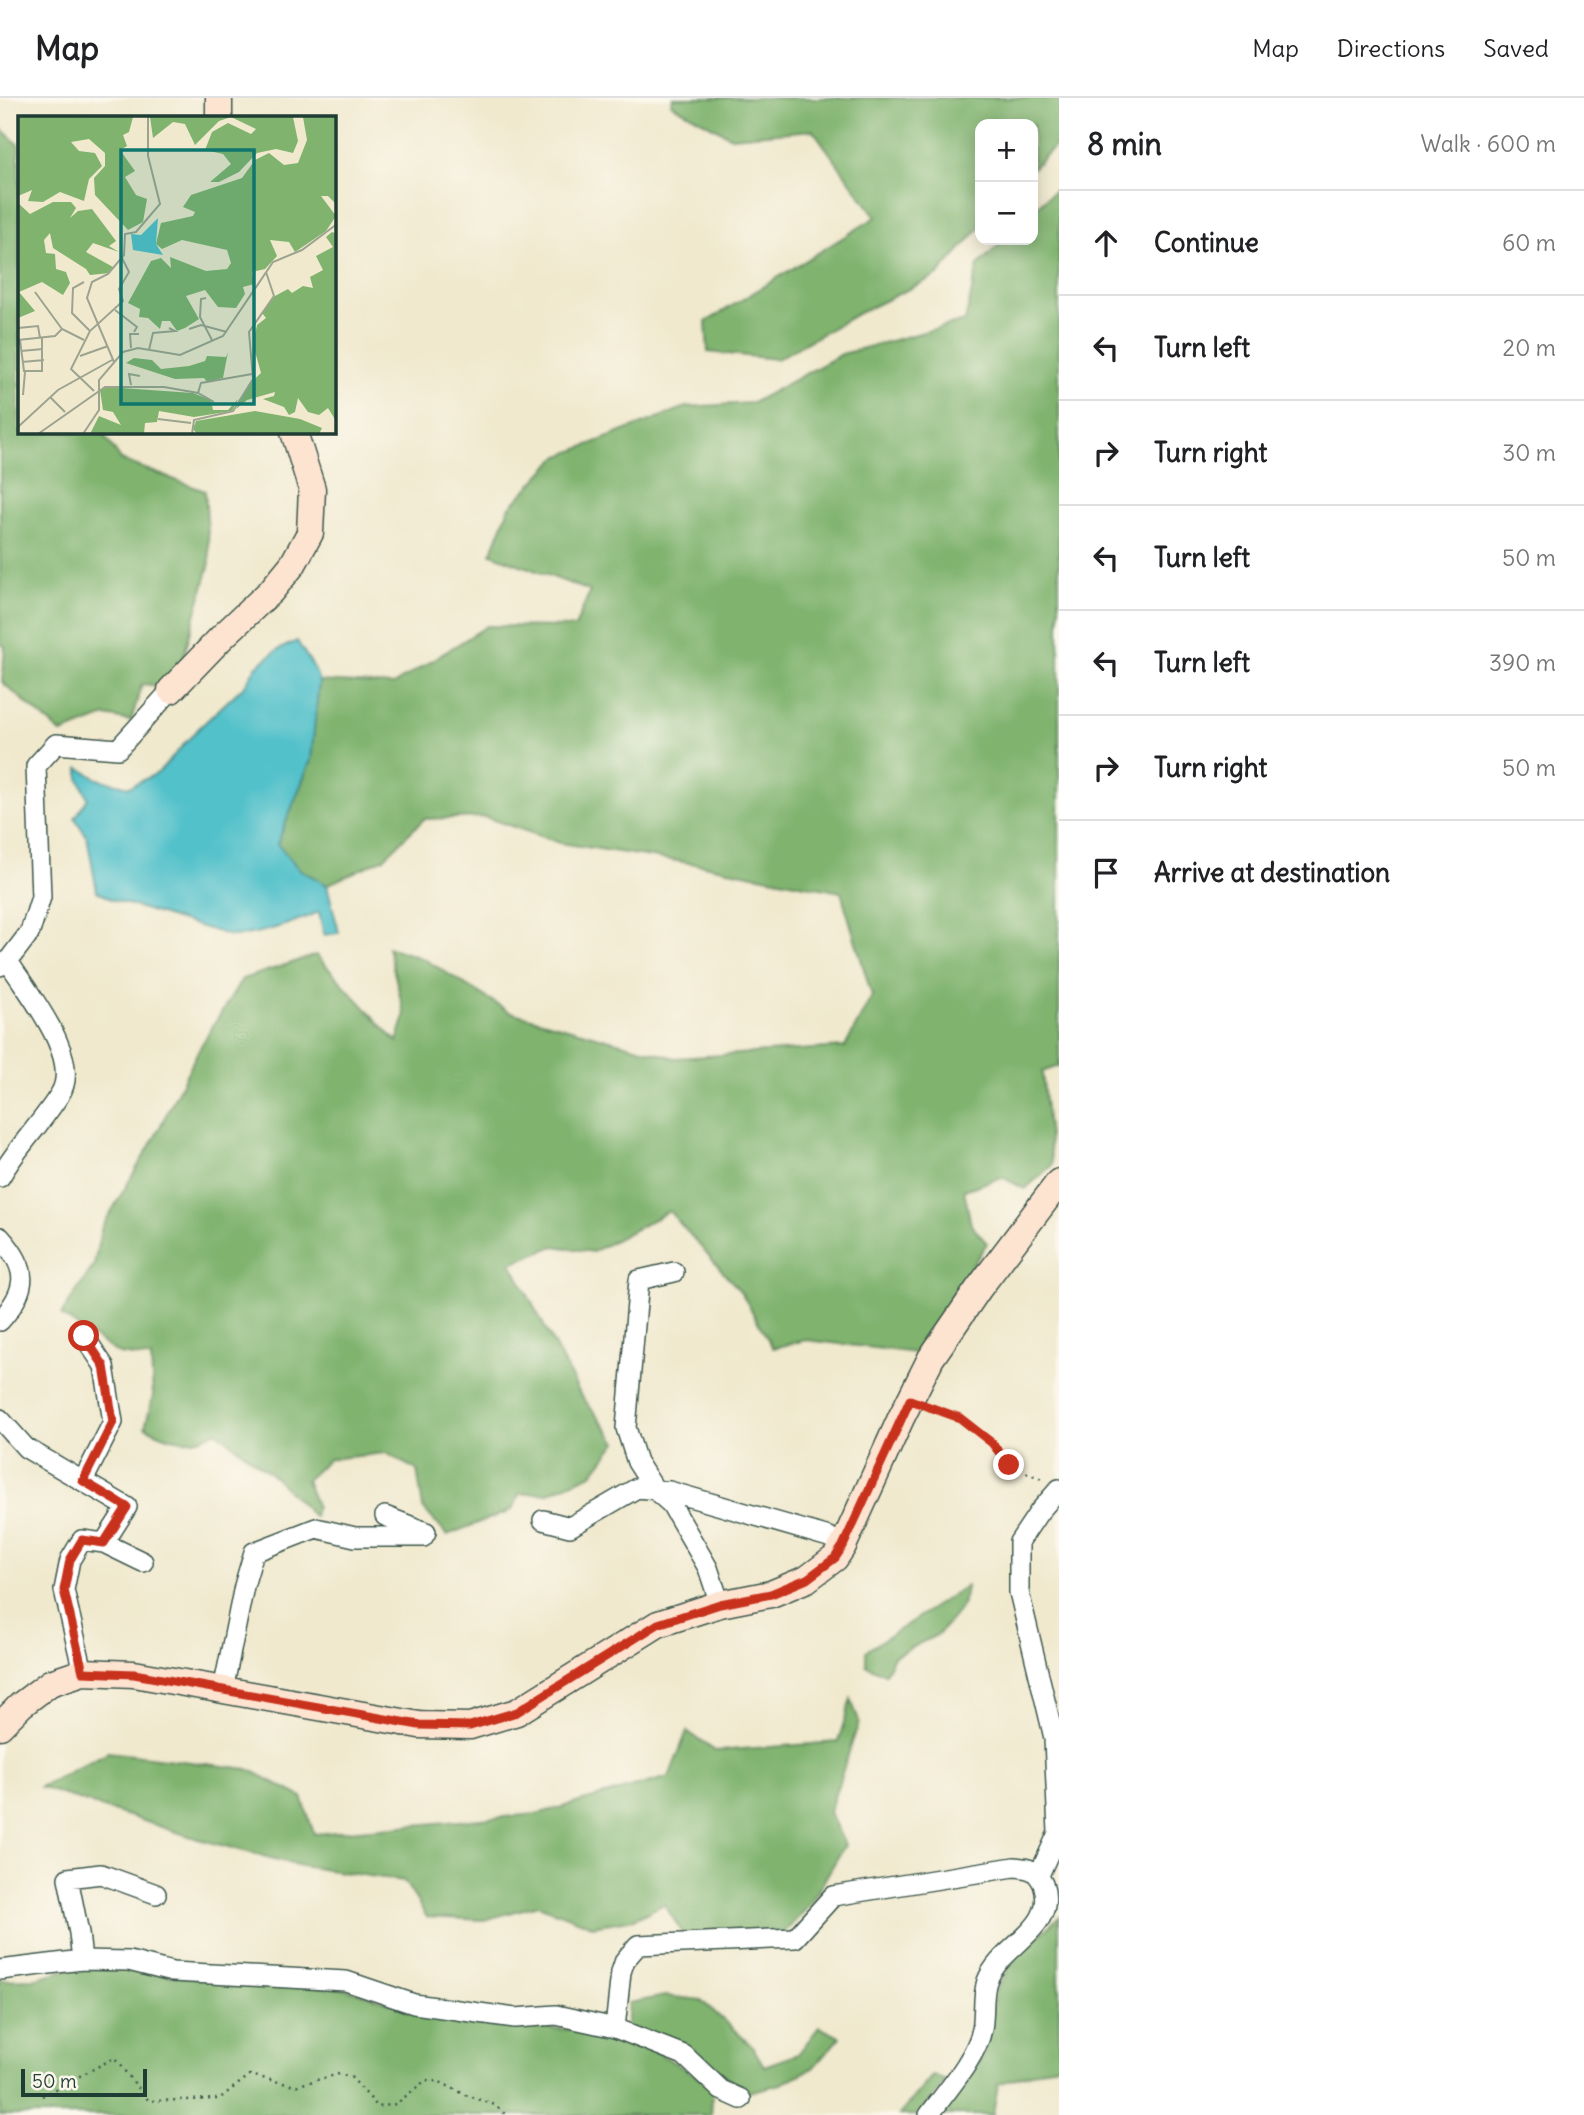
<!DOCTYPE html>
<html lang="en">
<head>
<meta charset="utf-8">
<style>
  body { margin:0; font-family:Delius,sans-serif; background:#f6f6f6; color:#202124 }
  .controls { position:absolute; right:21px; top:21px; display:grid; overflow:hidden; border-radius:14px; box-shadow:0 4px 18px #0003 }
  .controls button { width:63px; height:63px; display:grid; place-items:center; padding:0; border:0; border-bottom:2px solid #e0e0e0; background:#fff; color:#202124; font:35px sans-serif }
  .scale { position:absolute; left:21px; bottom:18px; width:126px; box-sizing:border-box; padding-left:7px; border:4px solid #1f3d34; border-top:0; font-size:19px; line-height:24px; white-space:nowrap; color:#1f3d34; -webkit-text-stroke:5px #fbf7ec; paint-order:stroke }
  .stop { position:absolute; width:21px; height:21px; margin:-16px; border:5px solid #c8321e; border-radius:50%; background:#fff }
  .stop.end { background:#c8321e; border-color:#fff; box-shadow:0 2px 7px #0008 }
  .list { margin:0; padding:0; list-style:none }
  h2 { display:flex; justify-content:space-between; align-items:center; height:91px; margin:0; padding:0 28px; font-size:30px }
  h2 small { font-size:23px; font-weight:400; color:#757577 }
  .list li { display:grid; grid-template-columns:46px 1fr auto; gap:21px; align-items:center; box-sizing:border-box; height:105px; padding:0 28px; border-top:2px solid #e0e0e0 }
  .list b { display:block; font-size:26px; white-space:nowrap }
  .list em { font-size:23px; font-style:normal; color:#757577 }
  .icon { flex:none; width:38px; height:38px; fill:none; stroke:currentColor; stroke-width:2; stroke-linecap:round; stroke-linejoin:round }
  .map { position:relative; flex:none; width:1059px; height:2017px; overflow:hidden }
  header { display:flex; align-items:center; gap:42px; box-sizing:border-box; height:98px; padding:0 35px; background:#fff; border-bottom:2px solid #e0e0e0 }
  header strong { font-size:33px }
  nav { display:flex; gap:38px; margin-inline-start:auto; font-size:24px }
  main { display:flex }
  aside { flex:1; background:#fff }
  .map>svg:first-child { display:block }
  .forest { fill:#7fb36e; stroke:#4f7851; stroke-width:2 }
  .water { fill:#53c1ca; stroke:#397f7f; stroke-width:2 }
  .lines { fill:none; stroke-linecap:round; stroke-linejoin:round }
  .street-casing { stroke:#3e574b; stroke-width:22 }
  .secondary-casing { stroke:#3e574b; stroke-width:29 }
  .path { stroke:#3e574b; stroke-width:2.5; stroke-dasharray:2 5; stroke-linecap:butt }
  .street { stroke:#fff; stroke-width:19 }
  .secondary { stroke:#fde4d1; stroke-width:26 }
  .route { stroke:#c8321e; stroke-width:9 }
  .inset-road { fill:none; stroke:#9ca490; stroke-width:2 }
  .view { fill:#0f766e; fill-opacity:0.15; stroke:#0f766e; stroke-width:3.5 }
  .inset-edge { fill:none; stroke:#1f3d34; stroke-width:3.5 }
</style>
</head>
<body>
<header>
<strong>Map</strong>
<nav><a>Map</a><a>Directions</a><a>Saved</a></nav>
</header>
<main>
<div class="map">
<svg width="1059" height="2017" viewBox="0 0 1059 2017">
  <rect width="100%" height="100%" fill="#fbf7ec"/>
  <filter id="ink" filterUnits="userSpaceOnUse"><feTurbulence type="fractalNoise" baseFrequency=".0143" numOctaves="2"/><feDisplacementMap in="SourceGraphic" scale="14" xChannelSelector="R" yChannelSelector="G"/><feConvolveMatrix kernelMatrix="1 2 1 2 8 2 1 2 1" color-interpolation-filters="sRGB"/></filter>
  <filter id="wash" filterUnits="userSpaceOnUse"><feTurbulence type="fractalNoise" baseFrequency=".00686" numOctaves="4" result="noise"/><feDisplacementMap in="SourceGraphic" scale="28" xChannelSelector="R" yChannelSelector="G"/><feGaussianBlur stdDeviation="1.57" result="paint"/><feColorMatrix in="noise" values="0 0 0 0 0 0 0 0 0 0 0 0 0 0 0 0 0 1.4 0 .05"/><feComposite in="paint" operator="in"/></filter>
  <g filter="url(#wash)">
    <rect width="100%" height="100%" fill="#f0e9ce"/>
    <!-- forest -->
    <path class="forest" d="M673,0H1059V44L1033,70V26H980V129L938,177L857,216L777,261L708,254L706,224L876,119L813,32L731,39L671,6Z
      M0,30L19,47V334H102L121,362L205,393L210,465L180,571L159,588L142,586L131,623L106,618L61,635L2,584L5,548L0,546Z
      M1059,88V968L1042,974L1052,1067L1025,1091L1002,1079L964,1092L971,1127L987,1145L916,1255L806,1242L773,1250L741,1194L669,1113L593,1154L554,1148L511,1165L580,1296L617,1344L592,1376L548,1395L520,1396L512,1412L447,1437L423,1410L417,1372L386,1355L329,1361L306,1382L316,1407L314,1419L275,1379L216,1333C191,1350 169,1341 145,1329L153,1298L151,1260L119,1256L61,1217L94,1167L101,1131L155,1039L199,951L242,881L316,857L397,944L405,918L388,849L424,861L510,914L675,960L845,949L872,898L841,794L703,767L560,745L485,719L424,721L383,761L327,787L299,771L277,746L311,662L319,583L393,587L487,528L575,529L590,493L491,456L509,410L557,359L686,309L752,305L842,256L965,223L978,167L1004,142H1033V113Z
      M966,1488L963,1507L939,1536L894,1558L885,1576L866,1567V1553Z
      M851,1601L859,1624L829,1714L845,1747L809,1808L783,1836L686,1840L664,1806L634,1821L593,1828L538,1807L484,1822L427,1819L404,1783L301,1768L198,1741L40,1689L108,1654L248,1671L302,1699L314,1736L537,1716L669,1679L687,1633L715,1653L838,1644Z
      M1059,1819V1966L998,1986L993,2017H942L982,1961L996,1891L1016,1858Z
      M80,1868L209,1881L347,1891L444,1922L574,1932L652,1951L713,1988L711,2017H0V1882L33,1881Z
      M665,1898L701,1902L752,1948L764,1968L798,1956L819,1929L840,1939L813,1970L781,1986L745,1995L705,1961L681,1947L627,1929L629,1905Z
      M933,1977L946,1983L919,2017H899Z"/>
    <!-- water -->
    <path class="water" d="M297,543L314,570L319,583L311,662L277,746L299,771L327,787L339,835L324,837L319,814C292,825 261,837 231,838L111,801L97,793L87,739L75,720L88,700L79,681V670L98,681L129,689L158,675L197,632L246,586L256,569L277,552Z"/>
  </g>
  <g filter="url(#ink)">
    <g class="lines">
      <defs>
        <path id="street" d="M0,868L8,863L30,834L41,799L36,668L56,646L118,651L171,592
          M0,1079C17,1049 42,1025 60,996C83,960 27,894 8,863
          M0,1139C29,1171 29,1190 0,1223
          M674,1174L639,1182L626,1330L637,1364L655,1392L671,1406L708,1470L720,1506
          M0,1321L26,1350L127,1409L104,1445
          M83,1383L113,1324L104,1268L84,1238
          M543,1422L570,1429L637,1390L669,1393L829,1439L843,1448
          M83,1574L64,1492L70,1462L82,1442L104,1445L143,1464
          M223,1592L244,1488L254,1454L316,1430L355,1439H423L426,1434L385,1418
          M1039,1777L1058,1735L1054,1640L1019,1494V1444L1039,1414L1059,1391
          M82,1862L79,1835L68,1780L101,1776L156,1796
          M0,1872L82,1862L129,1863L172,1874L346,1883L414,1906L515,1920L556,1917L615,1930L684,1957L721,1992L741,2001
          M615,1930L621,1874L625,1862L638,1847L795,1840L833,1798L1014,1769C1029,1770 1036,1771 1043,1786C1059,1831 1000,1847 987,1883C982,1898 985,1916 982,1931C977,1959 946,1994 929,2017"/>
        <path id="secondary" d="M219,0V19
          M171,592L222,539L271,493L293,466L310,435L312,391L294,334
          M0,1628L21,1607L50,1585L83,1574L134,1576L419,1627L470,1628L517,1614L658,1526L720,1506L771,1496L807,1481L835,1460L843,1448L901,1320L931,1260L979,1190L1059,1084"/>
      </defs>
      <!-- street casing -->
      <use href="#street" class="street-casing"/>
      <!-- secondary casing -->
      <use href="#secondary" class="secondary-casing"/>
      <!-- path -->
      <path class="path" d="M930,1309L960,1320L992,1345L1009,1367L1042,1381
        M42,1998L114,1960L149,2003L219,2001L250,1977L295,1988L339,1976L352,1980L378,2009L396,2006L426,1982L440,1984L466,1997L495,2007L506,2017"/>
      <!-- street -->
      <use href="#street" class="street"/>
      <!-- secondary -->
      <use href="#secondary" class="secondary"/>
    </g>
  </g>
  <g class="lines" filter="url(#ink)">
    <!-- route -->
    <path class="route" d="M84,1238L104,1268L113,1324L83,1383L127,1409L104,1445L82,1442L70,1462L64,1492L83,1574L134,1576L419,1627L470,1628L517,1614L658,1526L720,1506L771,1496L807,1481L835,1460L843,1448L910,1302L960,1320L992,1345L1009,1367"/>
  </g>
  <!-- overview -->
  <g transform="translate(18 18)">
    <rect width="318" height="318" fill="#f0e9ce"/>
    <path d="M0,1H115L111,16L105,19L109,30L102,34L117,55L107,61L118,79L129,83L125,106L110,114L77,79L76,62L87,50V37L71,23L53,26L61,35L77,37L84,50L71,63L66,85L42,76L25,86L10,85L14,74L0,80ZM132,1H275L280,25L275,37L258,33L239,37L221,56L201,66H192L213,48L205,38L187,34L194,16L210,7L233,18L238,13L213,1L201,5L177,29L167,8L155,6L135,22ZM285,1H318V88L310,80H303L318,100L308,115L277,136L271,126L252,124L259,140L247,153L234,156L236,168L225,171L227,178L218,192L200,191L187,174L168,180L181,203L167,212L159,215L152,205H144L142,213L130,202L121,201L122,193L110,187L133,145L143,142L153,152L152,141L188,155L209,153L213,147L209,134L164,124L144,133L138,128L143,107L175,100L177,96L165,91L173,79L224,62L237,44L251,37L266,49L280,47L289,24ZM35,86H53L58,92L52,102L60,95L74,93L98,125L91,130L101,136L75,127L68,136L95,151L92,157L72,159L68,153L35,132L32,117L26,124L28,137L37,138L38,153L48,156L52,167L45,179L24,166L1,176L17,195L0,202V87L12,98ZM314,116L319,118L318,305L310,292L301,299L290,296L280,282L277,296L271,299L266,291L245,283L256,280L257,276L229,284L218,293L231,268L243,257L235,228L239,209L248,202L244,197L257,180L270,173L274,177L285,170L295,172L292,161L305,154L298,140L315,131L308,121ZM210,236L205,262L189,266L186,262L157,263L108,247L116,242L134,244L143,253L171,250L187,245L189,240L208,241ZM89,271L175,277L193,284L195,294H210L220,283L214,295L176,301L141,295L139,306L127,307L126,318H72L81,300L103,309L95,296L85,294L82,274ZM237,295L282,303L304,312L301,318H179L175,313L178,305Z" fill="#7fb36e"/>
    <path d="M140,102L138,128L145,139L115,134L113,118L123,119Z" fill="#53c1ca"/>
    <path class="inset-road" d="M66,166L55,172L54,197L72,215M17,176L44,213L66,224M188,182L183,183L182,201L194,224M97,194L119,211L116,216M0,212L20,210L22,222M171,213L183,209L209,216M0,224L37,220L44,213M2,224L6,255H24V222M113,232L112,218H121M131,234L135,217L157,215L151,212M3,235L25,233M62,240L90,230M4,246L26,244M96,246L69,182L74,166L90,158L106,139L107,118L118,116L142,88L130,40V1M113,269L111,258L122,260M76,275L53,253L72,215L105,185L101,173L111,156L104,142M180,277L183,267L234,258M5,279L7,256M32,281L47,296M140,303L173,307M0,311L40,274L94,244M20,318L87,271H146L180,277L196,286M65,318L81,294V264L105,236L120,232L162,239L205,220L255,146L284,134L319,108M174,318L176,304L215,295L235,263L231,216L256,180L248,156"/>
    <path class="view" d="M103,34H236V288H103Z"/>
    <rect width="318" height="318" class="inset-edge"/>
  </g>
</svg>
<div class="controls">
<button>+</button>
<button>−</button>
</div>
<div class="scale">50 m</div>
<div class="stop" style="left:84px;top:1238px"></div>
<div class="stop end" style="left:1009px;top:1367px"></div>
</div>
<aside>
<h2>8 min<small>Walk · 600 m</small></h2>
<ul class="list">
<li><svg class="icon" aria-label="ahead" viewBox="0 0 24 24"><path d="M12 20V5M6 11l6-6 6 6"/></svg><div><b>Continue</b></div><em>60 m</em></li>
<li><svg class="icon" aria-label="left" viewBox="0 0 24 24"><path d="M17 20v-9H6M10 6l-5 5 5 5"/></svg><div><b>Turn left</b></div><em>20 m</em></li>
<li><svg class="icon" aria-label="right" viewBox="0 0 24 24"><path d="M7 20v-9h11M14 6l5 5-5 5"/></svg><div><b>Turn right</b></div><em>30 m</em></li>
<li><svg class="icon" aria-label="left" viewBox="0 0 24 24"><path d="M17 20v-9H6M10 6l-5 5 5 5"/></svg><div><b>Turn left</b></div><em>50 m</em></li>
<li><svg class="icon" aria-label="left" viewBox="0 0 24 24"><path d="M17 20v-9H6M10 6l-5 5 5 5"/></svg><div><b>Turn left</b></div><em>390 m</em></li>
<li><svg class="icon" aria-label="right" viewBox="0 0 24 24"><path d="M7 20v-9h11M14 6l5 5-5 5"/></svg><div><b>Turn right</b></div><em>50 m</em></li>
<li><svg class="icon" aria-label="arrive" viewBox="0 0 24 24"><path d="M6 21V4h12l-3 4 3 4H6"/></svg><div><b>Arrive at destination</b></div></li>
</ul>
</aside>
</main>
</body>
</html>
